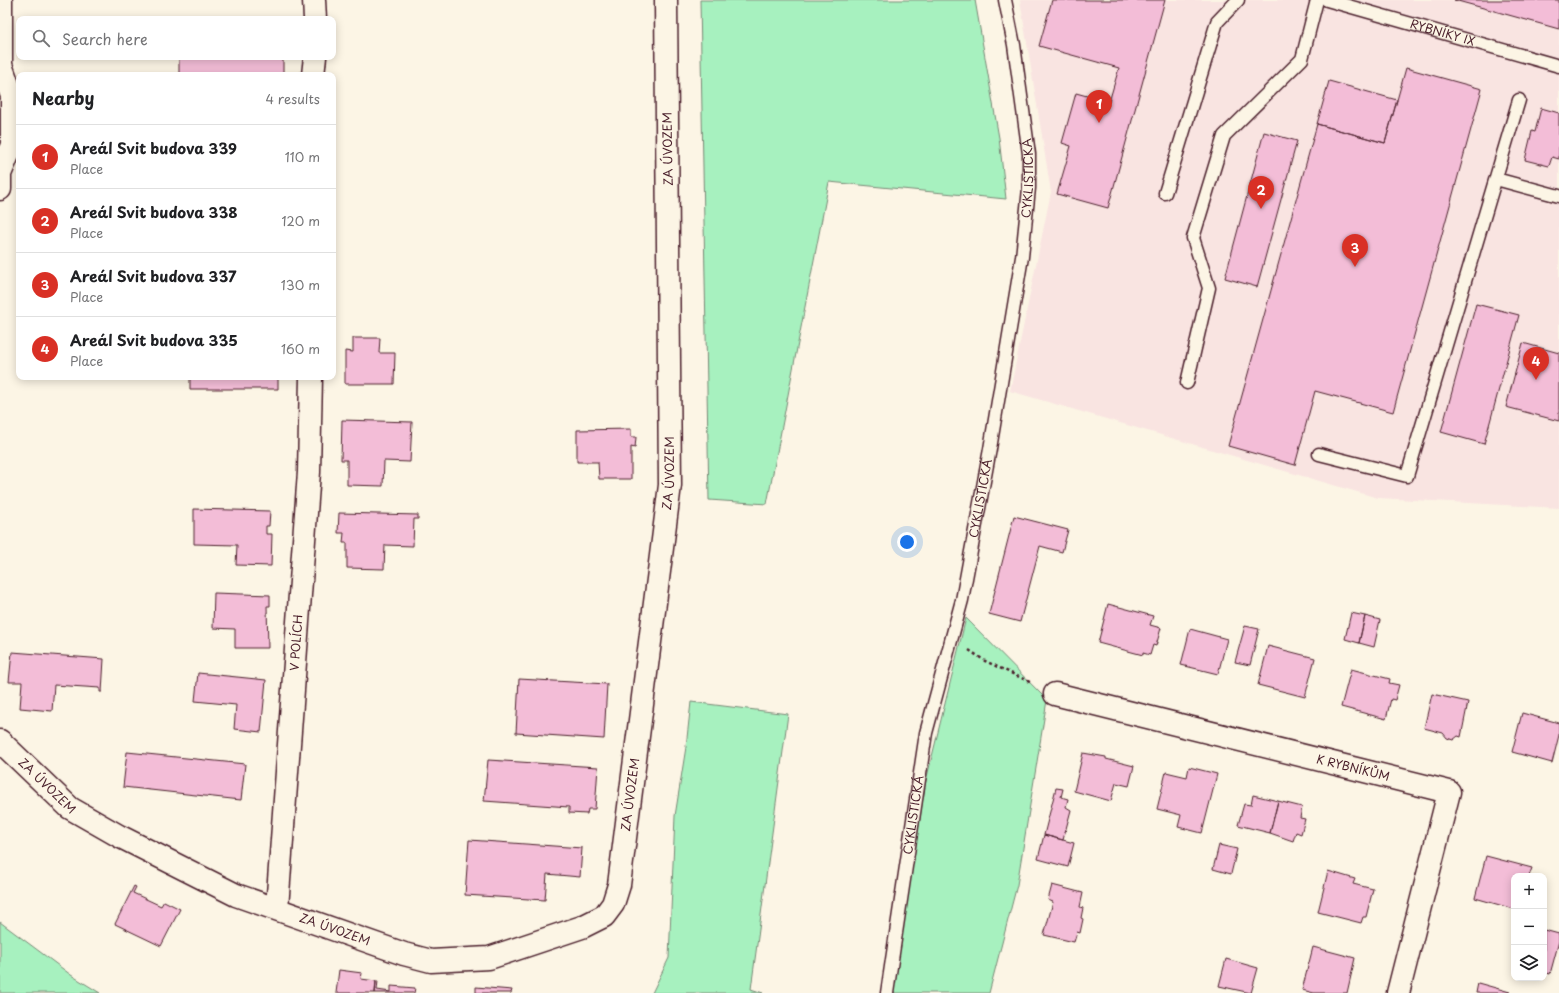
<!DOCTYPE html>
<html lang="en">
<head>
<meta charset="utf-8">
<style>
  body { margin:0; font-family:"Playpen Sans",sans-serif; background:#f6f6f6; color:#202124 }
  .controls { position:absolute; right:12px; bottom:12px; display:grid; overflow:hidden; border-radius:8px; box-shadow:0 2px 10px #0003 }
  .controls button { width:36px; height:36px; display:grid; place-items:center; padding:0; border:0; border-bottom:1px solid #e0e0e0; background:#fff; color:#202124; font:20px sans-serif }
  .you { position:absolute; left:907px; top:542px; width:14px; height:14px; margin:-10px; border:3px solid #fff; border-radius:50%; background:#1a73e8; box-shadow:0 0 0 6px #1a73e833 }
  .badge { display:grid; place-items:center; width:26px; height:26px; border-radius:50%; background:#d93025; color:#fff; font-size:13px; font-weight:700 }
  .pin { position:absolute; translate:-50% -33px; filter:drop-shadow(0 1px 2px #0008) }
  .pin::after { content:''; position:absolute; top:21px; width:14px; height:12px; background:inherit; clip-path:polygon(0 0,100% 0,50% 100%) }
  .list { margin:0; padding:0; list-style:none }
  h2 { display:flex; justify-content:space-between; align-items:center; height:52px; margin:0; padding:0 16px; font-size:17px }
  h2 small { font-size:13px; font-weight:400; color:#757577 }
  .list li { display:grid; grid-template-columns:26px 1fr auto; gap:12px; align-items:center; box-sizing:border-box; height:64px; padding:0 16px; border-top:1px solid #e0e0e0 }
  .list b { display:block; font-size:15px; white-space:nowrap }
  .list p { margin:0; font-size:13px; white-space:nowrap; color:#757577 }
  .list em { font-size:13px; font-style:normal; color:#757577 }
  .icon { flex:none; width:22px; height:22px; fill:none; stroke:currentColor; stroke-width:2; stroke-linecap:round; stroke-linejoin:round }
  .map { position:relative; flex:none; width:1559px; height:993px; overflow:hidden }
  .search { position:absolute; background:#fff; box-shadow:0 2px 10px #0003; left:16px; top:16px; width:320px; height:44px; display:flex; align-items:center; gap:10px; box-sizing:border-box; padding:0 14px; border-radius:8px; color:#757577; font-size:15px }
  .panel { position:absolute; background:#fff; box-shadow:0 2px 10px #0003; left:16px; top:72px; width:320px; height:308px; border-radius:8px }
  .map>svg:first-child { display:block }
  .built { fill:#f9e4e1 }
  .green { fill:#a7f1bf; stroke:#788875 }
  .building { fill:#f3bdd7; stroke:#4a1f2b }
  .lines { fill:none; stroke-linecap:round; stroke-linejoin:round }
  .lane-casing { stroke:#4a1f2b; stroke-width:15 }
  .street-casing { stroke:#4a1f2b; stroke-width:25 }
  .path { stroke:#4a1f2b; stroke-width:2.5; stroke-dasharray:3 3; stroke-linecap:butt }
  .lane { stroke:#fcf5e5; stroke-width:12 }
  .street { stroke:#fcf5e5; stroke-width:22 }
  .labels { text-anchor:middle; stroke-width:3; stroke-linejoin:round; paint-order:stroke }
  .street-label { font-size:12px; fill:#4a1f2b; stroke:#fcf5e5 }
</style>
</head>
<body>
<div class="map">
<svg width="1559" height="993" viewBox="0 0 1559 993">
  <rect width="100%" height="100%" fill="#fcf5e5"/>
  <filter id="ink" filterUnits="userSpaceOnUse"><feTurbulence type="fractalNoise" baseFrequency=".025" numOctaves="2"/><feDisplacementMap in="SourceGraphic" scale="8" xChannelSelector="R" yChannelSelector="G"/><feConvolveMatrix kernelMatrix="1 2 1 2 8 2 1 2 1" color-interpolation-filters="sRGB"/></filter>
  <g filter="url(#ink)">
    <!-- built -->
    <path class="built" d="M1020,0H1559V508L1378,498L1010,391L1051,192Z"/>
    <!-- green -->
    <path class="green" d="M700,0H975L999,138L1006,199L829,182L767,504L709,500Z
      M966,618L1047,700L1017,885L989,993H893L925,785Z
      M691,702L788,714L751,989L763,993H652L669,958L675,816L686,747Z
      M0,922L71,975L100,993H0Z"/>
    <!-- building -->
    <path class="building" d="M1052,0H1165L1108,208L1057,194L1071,146L1062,143L1076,93L1109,102L1119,68L1039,46Z
      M1454,0H1559V29L1487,9Z
      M179,57H283V75H179Z
      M1406,68L1482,89L1393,412L1315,391L1295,465L1228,446L1317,124L1385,143Z
      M1329,81L1397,100L1385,143L1317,124Z
      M1541,108L1559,113V159L1552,157L1549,166L1525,160L1532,131L1535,132Z
      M1264,132L1297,141L1257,287L1225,278Z
      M1476,304L1519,315L1484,444L1441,432Z
      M353,338H380L379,353H395L394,384H345V351L353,352Z
      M1523,343L1559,353V421L1506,407Z
      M190,377H278V389H190Z
      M342,420L412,422L410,462L384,461L383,486L347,485V460H341Z
      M631,429V437H636L635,448L631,447V479H599L598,462H577V430Z
      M194,509L270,511L269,526H266V534H272L271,566L236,565L237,545L194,544Z
      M339,513L418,515V519H414L413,546L385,545L384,569L347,568V543H343L344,533H338Z
      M1014,516L1068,530L1062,552L1040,546L1020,622L989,614Z
      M214,593L270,595V606H267L268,648H235V629L213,628Z
      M1108,604L1153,616L1150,625L1161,628L1156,646L1153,645L1150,655L1143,653V655L1098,643Z
      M1351,613L1365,616L1359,643L1345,639Z
      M1365,616L1380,620L1374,647L1359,643Z
      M1245,626L1259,629L1250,665L1235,662Z
      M1190,629L1227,639L1218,674L1181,665Z
      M1268,646L1315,658L1305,697L1258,685Z
      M12,652L104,659L102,692H100V688L54,685L52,711L20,708L22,682H9Z
      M1351,669L1390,679L1389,683L1399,685L1395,700L1391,699L1386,719L1341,707Z
      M198,673L266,680L261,732L234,729L236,705L195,701Z
      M519,679L607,684L604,739L516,733Z
      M1432,694L1468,702L1461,737L1458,736L1453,740L1447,738L1443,733L1424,728Z
      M1522,713L1559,723V735L1552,763L1512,752Z
      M127,752L245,764L241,800L123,787Z
      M1083,753L1106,757V759L1134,766L1129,786L1116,783L1111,801L1074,791Z
      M488,760L598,767L595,809H588L587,814L569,813V807L484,801Z
      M1189,767L1217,774L1202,833L1178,827L1181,815L1157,809L1166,772L1187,777Z
      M1056,788L1063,789L1061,797L1068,799L1066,807L1071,810L1063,840L1044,835Z
      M1253,795L1278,801L1270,833L1238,825L1244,804L1251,805Z
      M1278,801L1302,807L1300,818L1305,819L1301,834L1296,832L1293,841L1270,833Z
      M1044,835L1074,843L1068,867L1038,859Z
      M469,840L582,848L580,877L547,874L545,900L465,895Z
      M1219,845L1237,849L1231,874L1213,869Z
      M1486,856L1532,868L1529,876H1514V909L1475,898Z
      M1328,871L1355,879L1353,884L1373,889L1366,917H1363L1361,923L1318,912Z
      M1052,885L1083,893L1080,907L1083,908L1081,918L1083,919L1080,933L1077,932L1074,942L1044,935L1053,902L1048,900Z
      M134,886L136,887L133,893L161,906L164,901L180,909L161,946L115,924Z
      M1544,930L1559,934V941L1550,974L1544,972Z
      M1313,947L1355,958L1347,993H1314L1302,990Z
      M1226,959L1258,968L1251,993L1219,986Z
      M339,970L362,973L361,979L376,981L375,993H336Z
      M376,981H378L377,990L391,992V986L415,988L414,993H375Z
      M1478,983L1510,992V993H1476Z
      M476,987L512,990L511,993H476Z"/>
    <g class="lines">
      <defs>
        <g id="lane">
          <path id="s1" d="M1327,0L1559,66"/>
          <path d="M1496,179L1559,196"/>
          <path d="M1165,193L1217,22L1238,0"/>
          <path d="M1187,383L1209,288L1193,238L1224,136L1302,59L1317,0"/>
          <path d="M1319,454L1407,476L1519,100"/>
          <path id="s2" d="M887,993L926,733L962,600L990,449L1022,257L1029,188V154L1014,45L1005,0"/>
        </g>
        <g id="street">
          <path d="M314,0L315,19"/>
          <path d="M313,75L315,57"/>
          <path d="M0,189V174L12,145V96L1,65V0"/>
          <path id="s3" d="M1055,694L1449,792L1398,993"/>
          <path id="s4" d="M0,741L70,808L119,836L236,895L404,954L431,961L489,958L582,927L604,916L613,904L619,885L670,485L666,0"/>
          <path id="s5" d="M277,908L309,472L311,377"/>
        </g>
      </defs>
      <!-- lane casing -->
      <use href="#lane" class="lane-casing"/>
      <!-- street casing -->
      <use href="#street" class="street-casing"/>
      <!-- path -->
      <path class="path" d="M969,650L985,661L1032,683"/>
      <!-- lane -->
      <use href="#lane" class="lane"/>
      <!-- street -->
      <use href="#street" class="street"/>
    </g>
  </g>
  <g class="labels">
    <!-- street labels -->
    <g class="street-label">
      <text dy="4" stroke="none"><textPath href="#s1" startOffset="120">RYBNÍKY IX</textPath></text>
      <text transform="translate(668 149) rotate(-91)" y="4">ZA ÚVOZEM</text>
      <text dy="4" stroke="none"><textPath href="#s2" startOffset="828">CYKLISTICKÁ</textPath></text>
      <text dy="4" stroke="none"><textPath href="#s4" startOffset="1121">ZA ÚVOZEM</textPath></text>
      <text dy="4" stroke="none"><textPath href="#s2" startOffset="504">CYKLISTICKÁ</textPath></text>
      <text dy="4" stroke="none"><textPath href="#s5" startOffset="266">V POLÍCH</textPath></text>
      <text dy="4" stroke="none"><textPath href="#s3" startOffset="307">K RYBNÍKŮM</textPath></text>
      <text dy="4" stroke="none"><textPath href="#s4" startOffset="65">ZA ÚVOZEM</textPath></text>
      <text dy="4" stroke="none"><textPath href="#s4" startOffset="797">ZA ÚVOZEM</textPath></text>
      <text dy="4" stroke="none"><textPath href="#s2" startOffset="180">CYKLISTICKÁ</textPath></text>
      <text dy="4" stroke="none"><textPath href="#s4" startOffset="389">ZA ÚVOZEM</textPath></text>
    </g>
  </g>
</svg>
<div class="controls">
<button>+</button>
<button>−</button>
<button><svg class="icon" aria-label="layers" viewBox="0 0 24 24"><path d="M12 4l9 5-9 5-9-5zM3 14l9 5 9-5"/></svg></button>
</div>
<div class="you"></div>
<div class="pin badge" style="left:1099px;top:123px">1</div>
<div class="pin badge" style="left:1261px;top:209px">2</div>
<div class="pin badge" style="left:1355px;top:267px">3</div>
<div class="pin badge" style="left:1536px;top:380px">4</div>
<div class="search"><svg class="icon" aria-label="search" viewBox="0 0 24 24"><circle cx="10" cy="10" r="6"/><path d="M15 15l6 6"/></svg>Search here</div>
<section class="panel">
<h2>Nearby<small>4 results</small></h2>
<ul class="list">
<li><span class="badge">1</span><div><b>Areál Svit budova 339</b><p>Place</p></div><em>110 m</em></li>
<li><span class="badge">2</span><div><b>Areál Svit budova 338</b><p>Place</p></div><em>120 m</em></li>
<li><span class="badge">3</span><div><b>Areál Svit budova 337</b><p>Place</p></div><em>130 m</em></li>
<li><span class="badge">4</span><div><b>Areál Svit budova 335</b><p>Place</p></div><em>160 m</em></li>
</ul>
</section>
</div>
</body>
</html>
